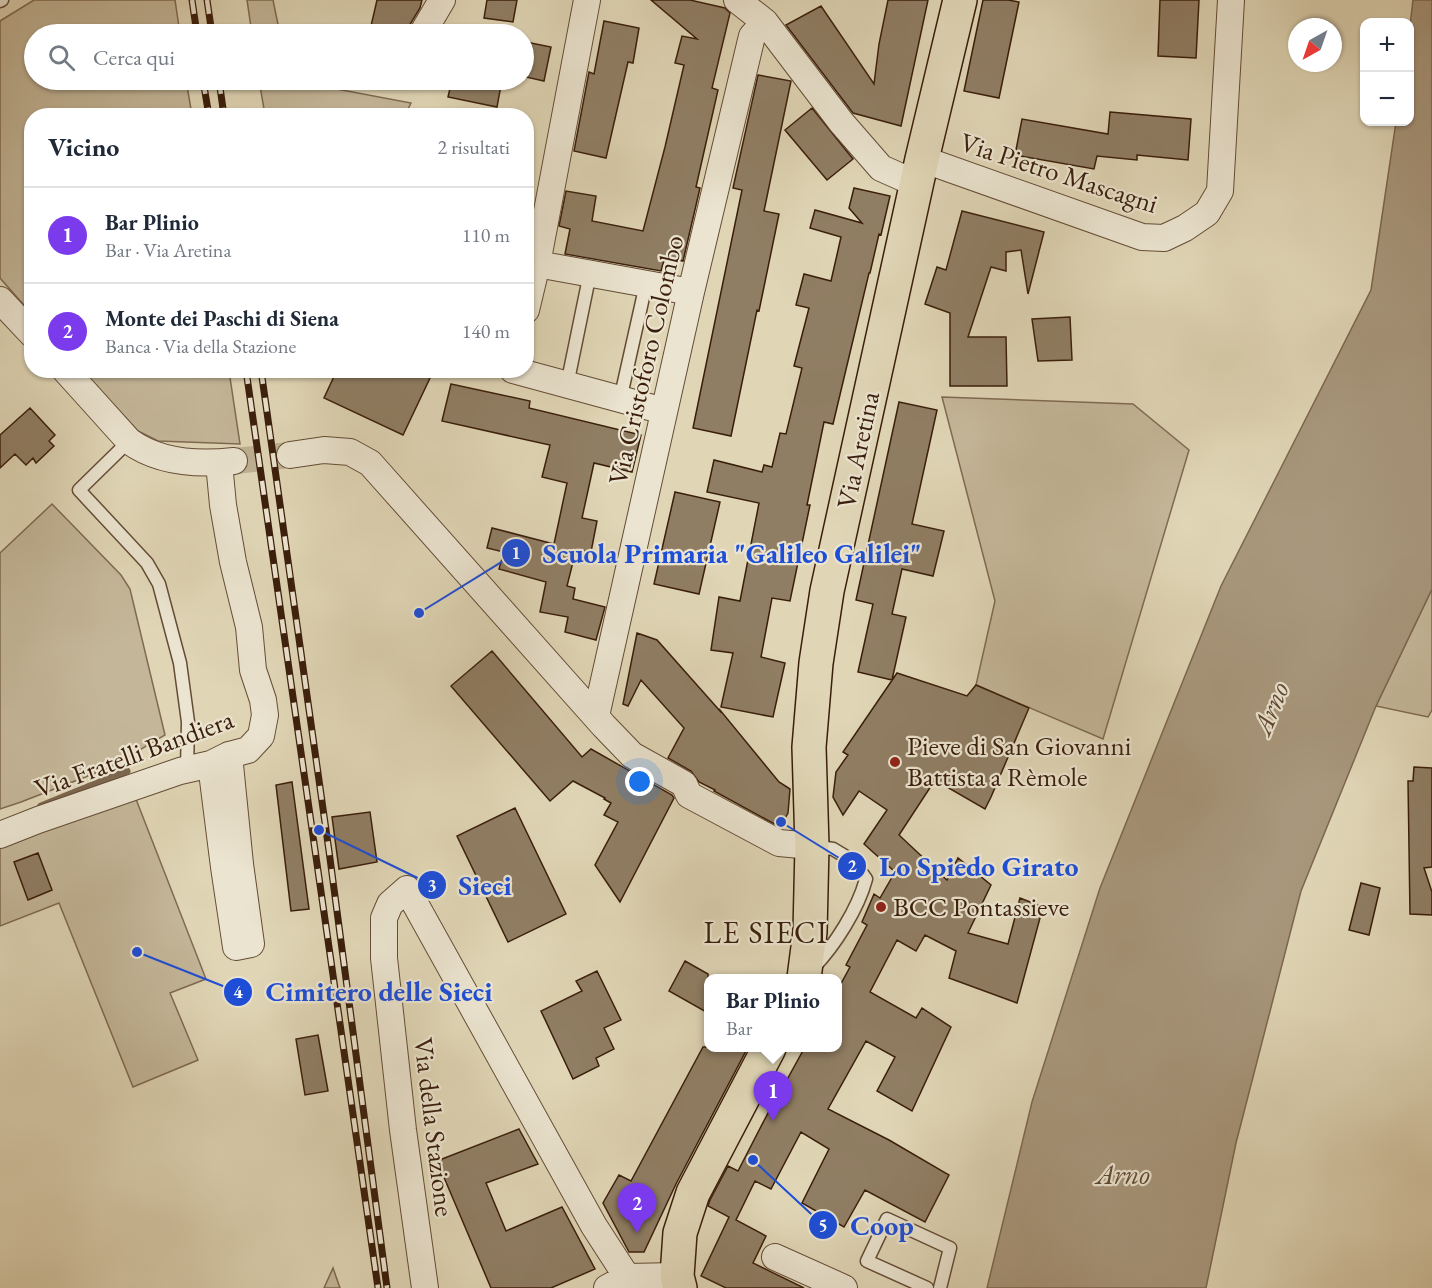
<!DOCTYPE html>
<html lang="it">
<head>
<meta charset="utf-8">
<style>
  body { margin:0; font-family:"EB Garamond",serif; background:#f2f2f3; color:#1f2937 }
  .controls { position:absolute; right:18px; top:18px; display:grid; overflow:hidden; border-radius:12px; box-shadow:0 2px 4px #0004 }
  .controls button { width:54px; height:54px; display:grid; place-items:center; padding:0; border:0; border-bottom:2px solid #e0e1e3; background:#fff; color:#1f2937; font:30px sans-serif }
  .compass { position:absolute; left:1288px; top:18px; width:54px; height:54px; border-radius:50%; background:#fff; box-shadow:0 2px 4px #0004; rotate:220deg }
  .you { position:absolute; left:640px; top:782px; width:21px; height:21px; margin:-15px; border:4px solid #fff; border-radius:50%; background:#1a73e8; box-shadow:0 0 0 9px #1a73e833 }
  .badge { display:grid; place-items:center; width:39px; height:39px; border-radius:50%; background:#7c3aed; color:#fff; font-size:20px; font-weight:700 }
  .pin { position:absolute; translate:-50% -50px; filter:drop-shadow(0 2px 3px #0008) }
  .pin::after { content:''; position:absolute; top:32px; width:21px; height:18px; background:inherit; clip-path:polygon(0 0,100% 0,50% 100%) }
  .popup { position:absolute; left:704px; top:974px; width:138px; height:78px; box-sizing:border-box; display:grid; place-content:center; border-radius:12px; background:#fff; filter:drop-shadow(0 2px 4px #0005); font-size:20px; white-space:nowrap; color:#747a83 }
  .popup b { font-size:22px; color:#1f2937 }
  .popup::after { content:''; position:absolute; left:50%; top:100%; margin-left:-12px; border:12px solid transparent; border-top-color:#fff }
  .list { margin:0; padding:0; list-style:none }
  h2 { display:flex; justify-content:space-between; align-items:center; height:78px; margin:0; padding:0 24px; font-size:26px }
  h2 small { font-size:20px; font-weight:400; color:#747a83 }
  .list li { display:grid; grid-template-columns:39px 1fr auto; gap:18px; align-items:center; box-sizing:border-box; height:96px; padding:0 24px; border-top:2px solid #e0e1e3 }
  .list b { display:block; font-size:22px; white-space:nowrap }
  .list p { margin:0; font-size:20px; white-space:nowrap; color:#747a83 }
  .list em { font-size:20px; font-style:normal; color:#747a83 }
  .icon { flex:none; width:33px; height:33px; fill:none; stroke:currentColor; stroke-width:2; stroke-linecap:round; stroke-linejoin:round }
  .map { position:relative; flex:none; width:1432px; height:1288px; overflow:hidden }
  .search { position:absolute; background:#fff; box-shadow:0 2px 4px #0004; left:24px; top:24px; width:510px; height:66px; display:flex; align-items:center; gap:15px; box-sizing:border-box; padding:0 21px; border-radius:33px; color:#747a83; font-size:22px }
  .panel { position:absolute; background:#fff; box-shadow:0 2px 4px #0004; left:24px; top:108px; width:510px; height:270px; border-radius:24px }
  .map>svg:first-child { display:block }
  .green { fill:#c4b799; stroke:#7f6a52; stroke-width:1.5 }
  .water { fill:#a8977c; stroke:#7c674f; stroke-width:1.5 }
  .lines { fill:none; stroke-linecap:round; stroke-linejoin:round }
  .stream { stroke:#7c674f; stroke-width:7 }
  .building { fill:#907e64; stroke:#3a1e0b; stroke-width:1.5 }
  .minor-tunnel { stroke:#bfb194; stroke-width:26; stroke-dasharray:26 13; stroke-linecap:butt }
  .service-casing { stroke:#644c36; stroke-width:15 }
  .minor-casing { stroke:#644c36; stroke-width:28 }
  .primary-casing { stroke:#3a1e0b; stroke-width:36 }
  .service { stroke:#ebe4d0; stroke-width:12 }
  .minor { stroke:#ebe4d0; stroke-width:26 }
  .primary { stroke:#e0d6b6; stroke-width:33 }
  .rail-casing { stroke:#3a1e0b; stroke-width:7 }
  .rail { stroke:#ebe4d0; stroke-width:4.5; stroke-dasharray:14; stroke-linecap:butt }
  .poi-dot { fill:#8f2418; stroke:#ebe4d0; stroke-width:2 }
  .labels { text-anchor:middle; stroke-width:4.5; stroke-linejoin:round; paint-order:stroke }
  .street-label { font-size:27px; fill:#3a1e0b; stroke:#ebe4d0 }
  .poi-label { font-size:27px; fill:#3a1e0b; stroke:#ebe4d0; text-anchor:start }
  .water-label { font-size:28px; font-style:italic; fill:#604833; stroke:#ebe4d0 }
  .quarter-label { font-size:30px; letter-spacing:1.5px; fill:#3a1e0b; stroke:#ebe4d0 }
  .leader { fill:none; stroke:#1d4ed8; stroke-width:2 }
  .callout-dot { fill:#1d4ed8; stroke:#ebe4d0; stroke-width:2 }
  .mark-label { font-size:18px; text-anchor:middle; font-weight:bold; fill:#fff }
  .callout-label { font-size:28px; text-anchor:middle; font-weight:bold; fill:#1d4ed8; stroke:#ebe4d0; stroke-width:4.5; stroke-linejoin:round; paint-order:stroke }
</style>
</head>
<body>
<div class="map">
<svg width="1432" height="1288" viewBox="0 0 1432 1288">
  <rect width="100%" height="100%" fill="#e0d6b6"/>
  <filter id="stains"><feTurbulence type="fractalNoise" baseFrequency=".00333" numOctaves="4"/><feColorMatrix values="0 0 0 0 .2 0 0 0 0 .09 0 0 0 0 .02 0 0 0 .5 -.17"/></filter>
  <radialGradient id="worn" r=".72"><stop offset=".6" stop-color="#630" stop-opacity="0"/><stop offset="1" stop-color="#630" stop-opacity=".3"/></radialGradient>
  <!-- green -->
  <path class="green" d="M34,0H175L180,34H34V80H186L192,115L32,116L31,313L0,278V21Z
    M247,0H273L280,34H252Z
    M259,80H289L411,103L405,115H265Z
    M83,371H229L240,444L158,441L138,431Z
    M942,397L1133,404L1189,450L1103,739L976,685L995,601Z
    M52,504L121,575L130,589L165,735L111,767L21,802L0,809V553Z
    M1432,589V710L1428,717L1376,706Z
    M134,794L206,979L170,993L198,1060L133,1087L59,903L0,926V846Z
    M333,1268L340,1288H324Z"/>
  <!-- water -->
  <path class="water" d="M1413,0H1432V589L1376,706L1301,891L1236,1143L1206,1288H987L1032,1102L1100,888L1221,586L1371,290L1396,122H1410V26Z"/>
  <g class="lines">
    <!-- stream -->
    <path class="stream" d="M41,806L127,771"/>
  </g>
  <!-- building -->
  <path class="building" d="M377,0H422L420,8L409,26L407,34L371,26Z
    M487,0H517L513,22L484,18Z
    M651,0H690L725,8L730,13L712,88L718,90L696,187L700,188L683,261L665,257L661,271L565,254L570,229L559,226L566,191L596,196L592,221L643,231L665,147L684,65L675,63L682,36L697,39Z
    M888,0H928L901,126L853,113L786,25L821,6L874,84L879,44Z
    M983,0H1008L1019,2L999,98L964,91Z
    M1160,0H1199L1196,58L1158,56Z
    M604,21L639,28L633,63L628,62L606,158L574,151L589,72L594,74Z
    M526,42L551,47L544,81L526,77Z
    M758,75L791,81L764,211L779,214L759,311L757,310L731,436L693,428L742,190L733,188Z
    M452,80H502L497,107L448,97Z
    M812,108L853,159L827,180L785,130Z
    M1110,112L1191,119L1188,160L1137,155V160L1097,156L1094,169L1015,155L1022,119L1108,134Z
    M854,188L890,196L881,235L879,234L870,273H869L833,424L824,422L807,505H810L790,601L772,598L761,657L785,663L773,717L721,707L733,653L711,650L719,597L740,601L759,503L707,492L714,460L762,472L764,465L772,467L780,433L786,434L802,368L794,366L809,308L796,305L804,274L831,281L841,237L810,228L815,210L862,223L849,208Z
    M962,211L1044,232L1028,294L1021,250L1006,252V271L991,267L968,337H1006L1007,386H950V313L925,304L937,267L946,270Z
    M1070,317L1072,360L1038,361L1032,319Z
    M337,370H414L430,378L403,435L324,398Z
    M451,384L530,401L529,408L641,435L632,472L594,463L582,518L597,521L591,552L576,550L567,586L575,588L573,599L605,607L596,640L565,632L568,617L540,612L546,582L499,569L504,552L487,548L492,528L554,544L567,483L542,477L550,445L442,421Z
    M899,402L937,410L912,524L944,531L933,576L902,569L892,614L906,617L892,680L858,672L873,604L856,600Z
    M30,408L55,435L49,441L54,446L36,463L33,458L26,465L15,454L0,468V435Z
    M675,492L720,502L699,594L654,584Z
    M637,633L657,640L720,711V710L779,782L790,789L788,813L780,827L714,791L715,790L699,782L691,771L668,758L684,728L641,680L628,706L623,704Z
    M492,651L582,757L591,749L672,795L674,798L620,902L595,865L618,822L604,815L611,803L604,799L605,798L573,781L550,801L451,686Z
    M897,673L967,696L976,685L1029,708L991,797L985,809L935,780L899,835L947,880L958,858L991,885L968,933L1008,944L1020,898L1043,907L1017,1003L949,978L956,951L925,935L916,951L897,940L870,992L916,1018L922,1008L951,1027L912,1111L877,1091L895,1057L866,1041L828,1109L889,1140L949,1175L925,1222L865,1190L844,1227L802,1203L829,1149L801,1132L771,1189L755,1181L736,1220L766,1236L753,1263L804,1288H726L701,1276L729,1217L708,1206L710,1200L728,1166L738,1171L783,1084L784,1085L805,1047H837V991L850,967L846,965L867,925L862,922L874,894L880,898L895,872L864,844L887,810L859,791L843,815L833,797L836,772L848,755L843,752Z
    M1414,767L1432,768V867L1424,868L1432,892V915L1410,914L1408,781H1413Z
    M292,782L309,909L291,911L276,785Z
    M515,808L566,914L508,942L457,836Z
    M370,812L377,862L339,869L332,817Z
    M38,853L52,890L28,900L14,862Z
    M1361,883L1380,888L1369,935L1349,930Z
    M685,961L708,974V1013L669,991Z
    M597,971L621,1020L604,1028L614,1049L596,1058L599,1066L573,1079L541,1011L582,991L576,981Z
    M318,1035L328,1091L305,1095L296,1039Z
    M703,1047H748L676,1184L644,1252H629L603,1203L619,1175L631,1181Z
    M519,1129L538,1164L486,1183L506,1231L562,1207L595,1269L551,1288H491L437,1161Z"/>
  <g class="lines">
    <!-- minor-tunnel -->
    <path class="minor-tunnel" d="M235,461L290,455"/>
    <defs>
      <path id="service" d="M0,1L2,0
        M567,385L590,273
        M620,400L646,284
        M129,441L79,490L147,563L159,584L180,663L188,722L187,770
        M813,846L833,849L853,861L866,879C858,909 835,945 814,967
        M927,1288L867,1261L887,1219L950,1248L940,1288"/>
      <path id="minor" d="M737,0L765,22L841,122L881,168L917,184
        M422,34L442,0
        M922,159L1142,237L1164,238L1185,228L1207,213L1220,191L1231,0
        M537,264L587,0
        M0,300L32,334
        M526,310L537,264L691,292
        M65,370L129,441C159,463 198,465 234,461
        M513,370L664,411
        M290,455L324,450L350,452L370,463L604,726L632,755L684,784L689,795L779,843L812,846
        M596,716L691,292L752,36L765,22
        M211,764L224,867L236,947L251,944L240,864L229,755
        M0,835L38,820L180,771L211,764L229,755L248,750L261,736L265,715L263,700L253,670L249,627L233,562L223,505L219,463
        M775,1257L844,1288
        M425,1288L403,1130L384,958V918L390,904L407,889L594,1226L627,1277
        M607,1288L627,1277L677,1276"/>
      <path id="primary" d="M804,978L810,932L812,846L809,747L816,663L827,591L922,159L960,0
        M680,1288L677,1276L680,1233L693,1193L769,1048"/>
    </defs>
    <!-- service casing -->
    <use href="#service" class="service-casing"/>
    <!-- minor casing -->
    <use href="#minor" class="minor-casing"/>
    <!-- primary casing -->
    <use href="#primary" class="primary-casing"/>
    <!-- service -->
    <use href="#service" class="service"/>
    <!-- minor -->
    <use href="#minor" class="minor"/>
    <!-- primary -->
    <use href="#primary" class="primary"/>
    <defs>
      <path id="rail" d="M192,0L197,34
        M207,0L212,34
        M203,80L209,116
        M219,80L224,116
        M246,370L378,1288
        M261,370L329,851L387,1288"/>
    </defs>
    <!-- rail casing -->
    <use href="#rail" class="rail-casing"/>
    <!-- rail -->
    <use href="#rail" class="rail"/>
  </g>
  <!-- markers -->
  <g class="poi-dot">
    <circle cx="895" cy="762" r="6"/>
    <circle cx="881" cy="907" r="6"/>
  </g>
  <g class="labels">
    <!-- street labels -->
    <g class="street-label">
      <text transform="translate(1059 173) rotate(18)" y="9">Via Pietro Mascagni</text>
      <text transform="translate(646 360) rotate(-77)" y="9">Via Cristoforo Colombo</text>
      <text transform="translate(858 450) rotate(-78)" y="9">Via Aretina</text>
      <text transform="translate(134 754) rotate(-20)" y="9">Via Fratelli Bandiera</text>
      <text transform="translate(434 1127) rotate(83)" y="9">Via della Stazione</text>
    </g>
    <!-- poi labels -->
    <g class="poi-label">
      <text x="907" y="755">Pieve di San Giovanni<tspan x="907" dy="31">Battista a Rèmole</tspan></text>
      <text x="893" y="916">BCC Pontassieve</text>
    </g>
    <!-- water labels -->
    <g class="water-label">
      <text transform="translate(1270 708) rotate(-68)" y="10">Arno</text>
      <text x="1123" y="1184">Arno</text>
    </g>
    <!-- quarter labels -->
    <g class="quarter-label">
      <text x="766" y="943">LE SIECI</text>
    </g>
  </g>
  <!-- callouts -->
  <path class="leader" d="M419 613L516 553M781 822L852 866M319 830L432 885M137 952L238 992M753 1160L823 1225"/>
  <g class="callout-dot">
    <circle cx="419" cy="613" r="6"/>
    <circle cx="781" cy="822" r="6"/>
    <circle cx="319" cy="830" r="6"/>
    <circle cx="137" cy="952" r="6"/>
    <circle cx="753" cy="1160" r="6"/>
    <circle cx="516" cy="553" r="15"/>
    <circle cx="852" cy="866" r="15"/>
    <circle cx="432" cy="885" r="15"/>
    <circle cx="238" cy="992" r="15"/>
    <circle cx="823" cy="1225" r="15"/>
  </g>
  <g class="mark-label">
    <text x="516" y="559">1</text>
    <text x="852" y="872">2</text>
    <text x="432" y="892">3</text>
    <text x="238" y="998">4</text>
    <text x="823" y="1232">5</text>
  </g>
  <g class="callout-label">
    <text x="732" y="563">Scuola Primaria "Galileo Galilei"</text>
    <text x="979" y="876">Lo Spiedo Girato</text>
    <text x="485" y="895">Sieci</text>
    <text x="379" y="1001">Cimitero delle Sieci</text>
    <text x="882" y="1235">Coop</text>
  </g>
  <rect width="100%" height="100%" filter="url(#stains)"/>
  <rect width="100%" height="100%" fill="url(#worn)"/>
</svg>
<div class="controls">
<button>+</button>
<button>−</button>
</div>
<svg class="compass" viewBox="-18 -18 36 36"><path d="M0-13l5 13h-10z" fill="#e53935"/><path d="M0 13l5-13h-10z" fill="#747a83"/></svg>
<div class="you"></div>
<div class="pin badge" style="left:773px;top:1121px">1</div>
<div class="popup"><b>Bar Plinio</b>Bar</div>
<div class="pin badge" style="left:637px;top:1233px">2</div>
<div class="search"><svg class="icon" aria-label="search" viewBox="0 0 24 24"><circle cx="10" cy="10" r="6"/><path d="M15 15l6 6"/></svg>Cerca qui</div>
<section class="panel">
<h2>Vicino<small>2 risultati</small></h2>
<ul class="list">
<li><span class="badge">1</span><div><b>Bar Plinio</b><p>Bar · Via Aretina</p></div><em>110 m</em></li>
<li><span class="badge">2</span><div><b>Monte dei Paschi di Siena</b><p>Banca · Via della Stazione</p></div><em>140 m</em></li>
</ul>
</section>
</div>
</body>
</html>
